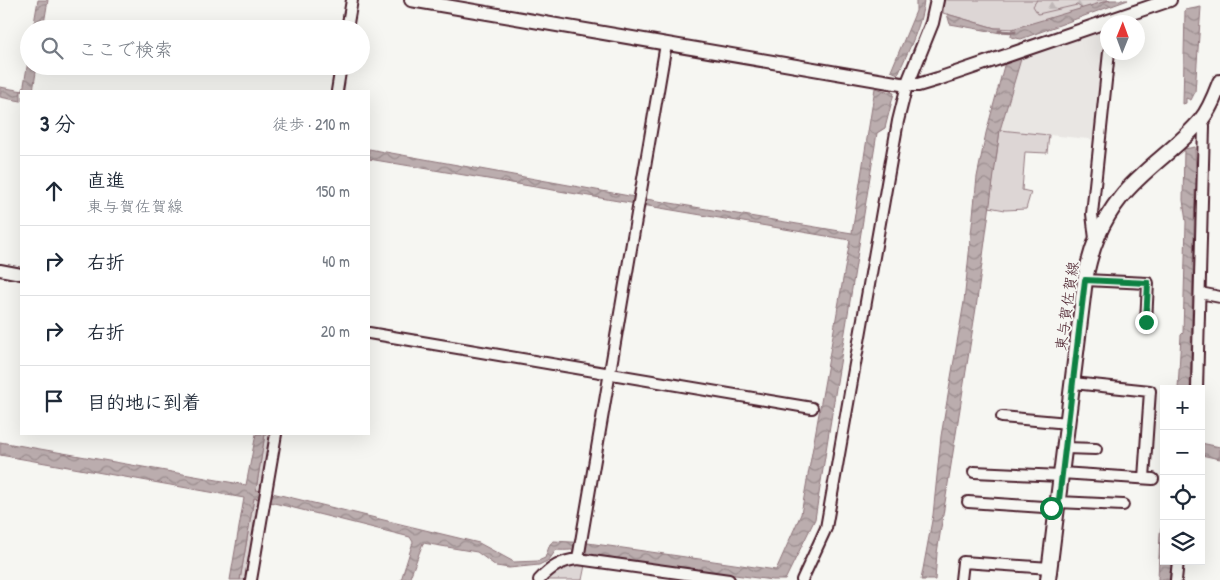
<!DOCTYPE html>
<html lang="ja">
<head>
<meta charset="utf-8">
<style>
  body { margin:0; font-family:"Patrick Hand","Klee One",sans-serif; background:#f6f6f7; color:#1f2937 }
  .controls { position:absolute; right:15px; bottom:15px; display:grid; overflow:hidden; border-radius:0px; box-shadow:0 5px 20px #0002 }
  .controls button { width:45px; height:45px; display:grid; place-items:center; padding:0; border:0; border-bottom:1px solid #e0e1e3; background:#fff; color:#1f2937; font:25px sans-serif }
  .compass { position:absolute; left:1100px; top:15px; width:45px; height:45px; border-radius:50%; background:#fff; box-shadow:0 5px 20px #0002; rotate:1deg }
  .stop { position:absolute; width:15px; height:15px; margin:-11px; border:4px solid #0b8043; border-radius:50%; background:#fff }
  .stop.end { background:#0b8043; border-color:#fff; box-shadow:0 1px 5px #0008 }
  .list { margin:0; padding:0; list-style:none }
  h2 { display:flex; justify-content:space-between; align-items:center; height:65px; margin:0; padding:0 20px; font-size:21px }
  h2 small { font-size:16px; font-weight:400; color:#747a83 }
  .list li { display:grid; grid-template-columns:32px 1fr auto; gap:15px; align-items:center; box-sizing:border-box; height:70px; padding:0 20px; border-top:1px solid #e0e1e3 }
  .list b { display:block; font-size:19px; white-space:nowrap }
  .list p { margin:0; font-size:16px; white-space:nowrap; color:#747a83 }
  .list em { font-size:16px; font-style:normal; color:#747a83 }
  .icon { flex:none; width:28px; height:28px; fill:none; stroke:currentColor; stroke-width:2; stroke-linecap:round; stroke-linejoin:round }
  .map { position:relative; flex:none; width:1220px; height:580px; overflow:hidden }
  .search { position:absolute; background:#fff; box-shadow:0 5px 20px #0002; left:20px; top:20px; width:350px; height:55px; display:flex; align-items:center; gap:12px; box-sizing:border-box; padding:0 18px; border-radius:28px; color:#747a83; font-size:19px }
  .panel { position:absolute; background:#fff; box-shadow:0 5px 20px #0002; left:20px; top:90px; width:350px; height:345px; border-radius:0px }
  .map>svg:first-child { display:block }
  .built { fill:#e9e6e3 }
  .green { fill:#ddd6d5; stroke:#947a80 }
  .forest { fill:url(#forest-firs); stroke:#947a80 }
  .water { fill:url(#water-waves); stroke:#8e747a }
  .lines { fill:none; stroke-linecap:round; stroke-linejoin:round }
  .stream { stroke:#8e747a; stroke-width:3 }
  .minor-casing { stroke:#4a1f2b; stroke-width:14 }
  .tertiary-casing { stroke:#4a1f2b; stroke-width:16 }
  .secondary-casing { stroke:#4a1f2b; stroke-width:18 }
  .minor { stroke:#f6f6f2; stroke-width:10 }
  .tertiary { stroke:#f6f6f2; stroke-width:12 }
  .secondary { stroke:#f6f6f2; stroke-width:14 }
  .route { stroke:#0b8043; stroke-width:6 }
  .labels { text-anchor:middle; stroke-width:4; stroke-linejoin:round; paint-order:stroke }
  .street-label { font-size:15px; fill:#4a1f2b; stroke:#f6f6f2 }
</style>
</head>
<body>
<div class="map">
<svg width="1220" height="580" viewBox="0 0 1220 580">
  <defs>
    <pattern id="forest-firs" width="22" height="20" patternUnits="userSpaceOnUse" patternTransform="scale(1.25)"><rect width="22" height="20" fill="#ddd6d5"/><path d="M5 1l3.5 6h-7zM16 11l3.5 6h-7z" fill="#bfb7b7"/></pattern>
    <pattern id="water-waves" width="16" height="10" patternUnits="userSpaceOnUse" patternTransform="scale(1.25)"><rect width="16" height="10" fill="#bbadae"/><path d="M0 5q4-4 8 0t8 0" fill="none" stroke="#9a8c8e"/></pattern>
  </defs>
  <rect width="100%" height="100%" fill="#f6f6f2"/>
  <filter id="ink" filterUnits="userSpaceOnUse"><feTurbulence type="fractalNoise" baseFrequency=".02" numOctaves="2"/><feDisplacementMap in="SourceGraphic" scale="10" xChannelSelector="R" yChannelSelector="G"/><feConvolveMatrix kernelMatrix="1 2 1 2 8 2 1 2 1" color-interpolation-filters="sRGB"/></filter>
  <g filter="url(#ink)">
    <!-- built -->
    <path class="built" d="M1101,28L1107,35V49L1098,140L1000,130L1021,59L1020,57Z"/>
    <!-- green -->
    <path class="green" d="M944,0H1110L1017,29L995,28L943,13Z
      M1000,130L1049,135L1047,153L1025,152L1022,190L1031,192L1026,209L1005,210L989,207Z
      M265,434H271L261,491L256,490Z
      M254,498L260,499L246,580H240Z
      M570,564L585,565L582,580H545L552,571Z"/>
    <!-- forest -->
    <path class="forest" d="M1037,0H1110L1083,9L1077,5L1038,14L1033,6Z"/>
    <!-- water -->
    <path class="water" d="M38,0H48L43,29H33Z
      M916,0H924C922,25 908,51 898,74L891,71L916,11Z
      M1110,0H1128L1021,39L1011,37L1012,29Z
      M1201,7L1195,92L1191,100L1186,98V103L1183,104L1185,10Z
      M947,14L995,28H1002L1001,33L950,24Z
      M29,55V66H37L33,91H21V101L0,97V87L23,91Z
      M1020,57L1021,59L1000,130L976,308L937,553L935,580H921L933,515L941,436L964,302L977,177L986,133L1005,62Z
      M875,88L894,93L885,128L877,133L815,519L785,580H772L587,555L584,550C575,549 566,551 556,550L549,560L539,565L509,568L496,566L477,552L423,543L409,580H401L413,542L410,537L270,502L272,493L479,543L514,562L538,561L545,558L550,544L554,541L588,543L776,570L801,514L850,240L369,159V149L646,199L852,233Z
      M1195,147L1196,178L1200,183V187L1195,190L1190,389H1178L1181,335L1183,333L1186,222L1183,200L1184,149Z
      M256,434H265L256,490L261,491L260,499L254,498L240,580H230L244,498L0,455V442L246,485Z
      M1201,443L1220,447V459L1201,455Z
      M1164,518V561H1172L1169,580H1158L1160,533Z"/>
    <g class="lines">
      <!-- stream -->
      <path class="stream" d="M999,31L1015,32"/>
      <defs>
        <path id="minor" d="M347,29L352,0
          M337,91L341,66
          M1095,239L1092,214L1109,52
          M0,270L21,274
          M1085,280L1148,283L1146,322
          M1200,293L1220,297
          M369,333L812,408
          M1073,383L1150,391L1144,478
          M1197,389L1204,126L1201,120
          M1002,417L1068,423
          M1065,448L1096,449
          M974,472L1061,476
          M1061,473L1153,479
          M968,502L1058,508
          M1058,502L1123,505
          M578,559L666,44
          M251,580L276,434
          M539,580C551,567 561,561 578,559L729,580
          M802,580L826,528L898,121L907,85
          M961,580L963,562L1050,568
          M1176,580L1178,561"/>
        <path id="tertiary" d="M411,0L907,85H918L938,79L1170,0
          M907,85L932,23L937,0"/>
        <path id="secondary" d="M1048,580L1085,280C1091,248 1101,222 1121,197C1144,168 1178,148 1201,120C1210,109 1215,95 1220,82"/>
      </defs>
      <!-- minor casing -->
      <use href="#minor" class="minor-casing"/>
      <!-- tertiary casing -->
      <use href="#tertiary" class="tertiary-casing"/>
      <!-- secondary casing -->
      <use href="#secondary" class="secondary-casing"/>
      <!-- minor -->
      <use href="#minor" class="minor"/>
      <!-- tertiary -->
      <use href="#tertiary" class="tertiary"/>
      <!-- secondary -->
      <use href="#secondary" class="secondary"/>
    </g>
  </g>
  <g class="lines" filter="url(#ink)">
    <!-- route -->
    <path class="route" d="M1051,508H1058L1085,280L1148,283L1146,322"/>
  </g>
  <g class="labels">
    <!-- street labels -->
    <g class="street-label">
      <text transform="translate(1067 306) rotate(-82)" y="5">東与賀佐賀線</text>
    </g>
  </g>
</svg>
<div class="controls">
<button>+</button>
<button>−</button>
<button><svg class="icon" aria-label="locate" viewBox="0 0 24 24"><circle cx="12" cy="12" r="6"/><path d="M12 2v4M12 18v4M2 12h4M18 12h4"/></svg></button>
<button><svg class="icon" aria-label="layers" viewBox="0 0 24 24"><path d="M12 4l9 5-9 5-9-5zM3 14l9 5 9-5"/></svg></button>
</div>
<svg class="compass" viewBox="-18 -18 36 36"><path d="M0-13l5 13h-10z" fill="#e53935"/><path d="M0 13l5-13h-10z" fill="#747a83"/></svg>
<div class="stop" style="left:1051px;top:508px"></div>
<div class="stop end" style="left:1146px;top:322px"></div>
<div class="search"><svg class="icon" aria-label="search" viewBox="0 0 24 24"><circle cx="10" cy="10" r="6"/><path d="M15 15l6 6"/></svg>ここで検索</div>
<section class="panel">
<h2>3 分<small>徒歩 · 210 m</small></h2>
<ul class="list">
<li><svg class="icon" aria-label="ahead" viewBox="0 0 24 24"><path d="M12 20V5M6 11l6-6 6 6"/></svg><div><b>直進</b><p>東与賀佐賀線</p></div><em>150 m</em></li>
<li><svg class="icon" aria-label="right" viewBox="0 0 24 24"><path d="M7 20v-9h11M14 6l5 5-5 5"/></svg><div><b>右折</b></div><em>40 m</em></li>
<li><svg class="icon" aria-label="right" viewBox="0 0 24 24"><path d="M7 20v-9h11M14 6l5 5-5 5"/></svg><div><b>右折</b></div><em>20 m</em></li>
<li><svg class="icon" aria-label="arrive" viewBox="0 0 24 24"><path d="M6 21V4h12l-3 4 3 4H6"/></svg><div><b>目的地に到着</b></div></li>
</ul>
</section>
</div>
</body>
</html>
